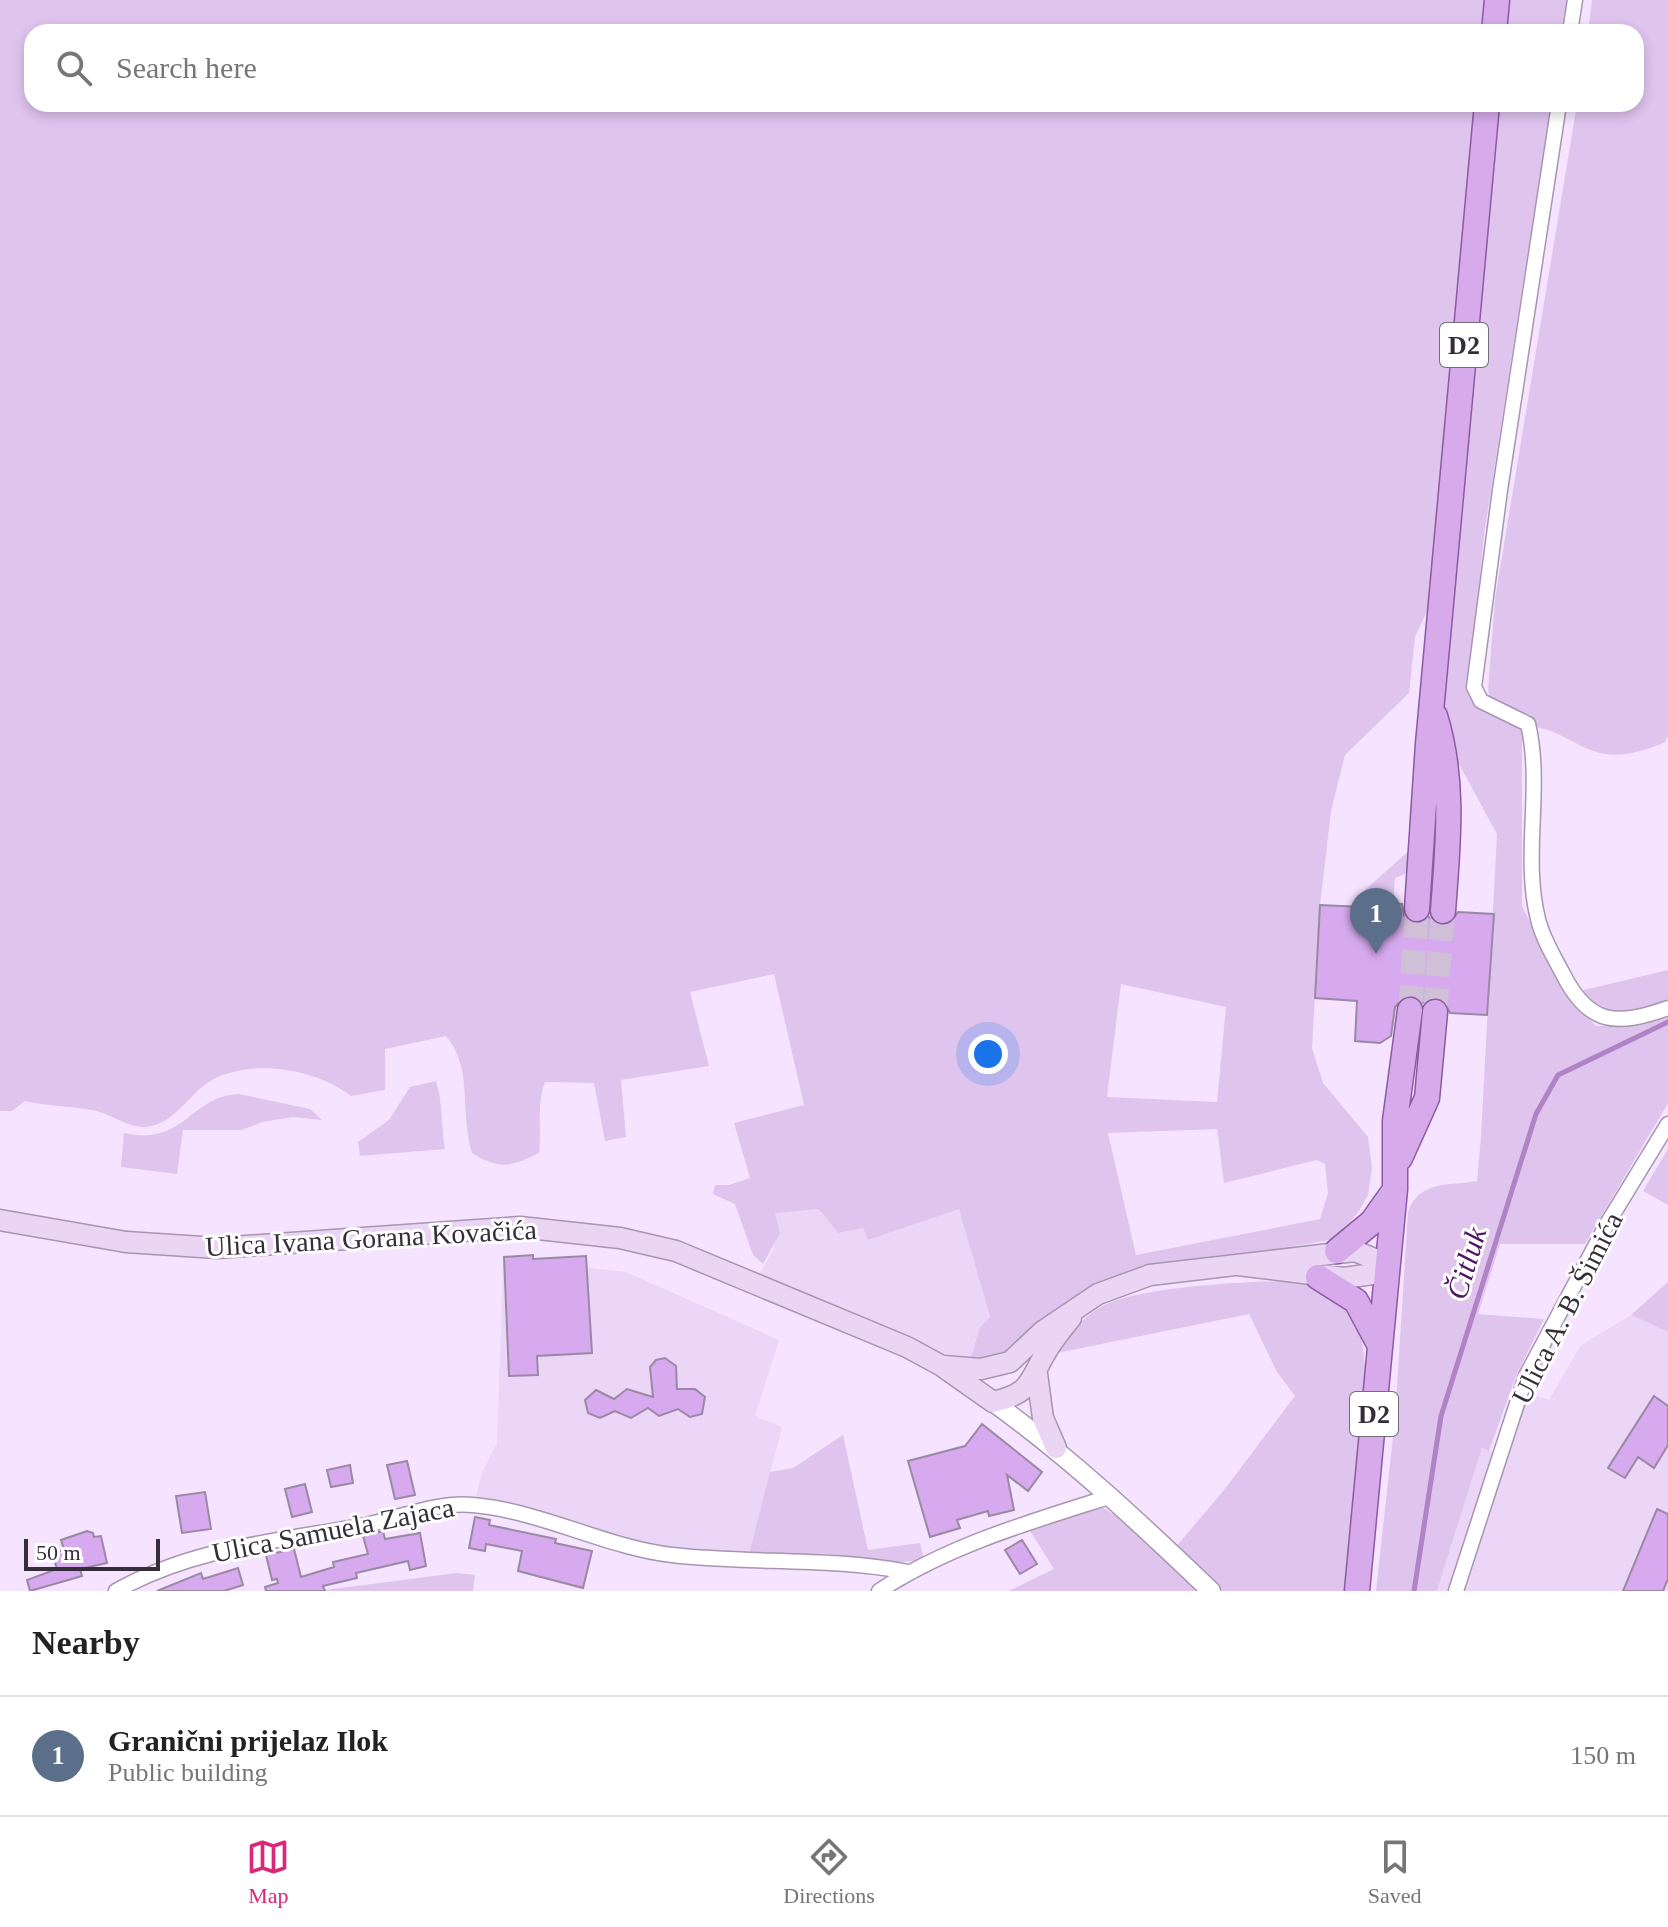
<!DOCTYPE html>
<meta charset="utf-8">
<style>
:root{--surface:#fff;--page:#f6f6f6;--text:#222;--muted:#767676;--line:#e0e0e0;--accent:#db2777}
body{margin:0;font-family:Georgia,serif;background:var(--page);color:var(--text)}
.scale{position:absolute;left:24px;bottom:20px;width:136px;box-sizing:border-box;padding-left:8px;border:4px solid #352e38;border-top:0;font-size:22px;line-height:28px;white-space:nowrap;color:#352e38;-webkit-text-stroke:6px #fff;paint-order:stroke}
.you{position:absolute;left:988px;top:1054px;width:28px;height:28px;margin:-20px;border:6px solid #fff;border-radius:50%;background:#1a73e8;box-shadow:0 0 0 12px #1a73e833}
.badge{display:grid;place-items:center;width:52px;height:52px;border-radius:50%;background:var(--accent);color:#fff;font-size:26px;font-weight:700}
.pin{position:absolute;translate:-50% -66px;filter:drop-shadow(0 2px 4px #0008)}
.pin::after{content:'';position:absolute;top:42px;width:28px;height:24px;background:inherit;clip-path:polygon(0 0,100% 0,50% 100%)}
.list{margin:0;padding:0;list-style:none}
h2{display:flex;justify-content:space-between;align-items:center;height:104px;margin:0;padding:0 32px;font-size:34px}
h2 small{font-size:26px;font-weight:400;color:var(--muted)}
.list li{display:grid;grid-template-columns:52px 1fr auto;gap:24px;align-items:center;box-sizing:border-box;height:120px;padding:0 32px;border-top:2px solid var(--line)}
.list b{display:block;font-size:30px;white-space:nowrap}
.list p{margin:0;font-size:26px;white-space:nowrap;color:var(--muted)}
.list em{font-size:26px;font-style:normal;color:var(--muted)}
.icon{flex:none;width:44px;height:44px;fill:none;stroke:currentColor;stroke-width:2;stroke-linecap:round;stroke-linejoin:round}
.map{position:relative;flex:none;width:1668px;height:1591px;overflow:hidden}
.search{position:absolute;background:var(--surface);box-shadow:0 4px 12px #0003;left:24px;right:24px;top:24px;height:88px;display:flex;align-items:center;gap:20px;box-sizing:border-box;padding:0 28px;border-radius:24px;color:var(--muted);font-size:30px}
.sheet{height:224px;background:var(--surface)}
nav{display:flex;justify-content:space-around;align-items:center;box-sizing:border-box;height:112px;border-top:2px solid var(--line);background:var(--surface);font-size:22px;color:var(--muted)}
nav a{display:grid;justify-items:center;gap:4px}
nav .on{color:var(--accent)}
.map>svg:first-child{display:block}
.built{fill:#ebd6f7}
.green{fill:#dfc4ee;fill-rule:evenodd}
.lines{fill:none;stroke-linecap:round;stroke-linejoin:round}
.stream{stroke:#af83c5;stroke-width:5}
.building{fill:#d7aaef;stroke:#9a89a3;stroke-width:2}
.primary-tunnel{stroke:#cfbfd7;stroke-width:24;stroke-dasharray:24 12;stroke-linecap:butt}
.minor-casing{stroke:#a696b0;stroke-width:17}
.tertiary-casing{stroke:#a696b0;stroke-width:21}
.secondary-casing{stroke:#a696b0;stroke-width:23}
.primary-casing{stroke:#8b5aa3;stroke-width:27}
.minor{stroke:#fff;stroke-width:14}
.tertiary{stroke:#fff;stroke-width:18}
.secondary{stroke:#ead5f5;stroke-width:20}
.primary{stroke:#d6aaeb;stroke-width:24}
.labels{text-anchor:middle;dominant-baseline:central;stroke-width:6;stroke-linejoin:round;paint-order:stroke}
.shield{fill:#fff;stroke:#726d74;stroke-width:2}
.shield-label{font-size:26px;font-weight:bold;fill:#352e38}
.street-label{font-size:28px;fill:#352e38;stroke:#fff}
.water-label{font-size:30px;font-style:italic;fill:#4e1565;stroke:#fff}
</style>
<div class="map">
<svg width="1668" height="1591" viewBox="0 0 1668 1591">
<rect width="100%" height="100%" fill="#f5e3ff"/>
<path class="built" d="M819 1208 838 1233 863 1228 868 1240 959 1208 990 1317 980 1327 970 1360 927 1349 759 1275 774 1249V1213Z
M503 1263H547L626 1272 779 1340 755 1416 782 1427 749 1554H714L646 1545 476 1498 481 1475 497 1443Z
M1631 1315 1668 1332V1591H1437L1482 1448 1506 1457 1529 1393 1549 1400 1581 1345Z"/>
<path class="green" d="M0 0H1487L1484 32H32V104H1477L1429 607 1415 637 1409 693 1345 755 1331 811 1320 905 1312 1048 1323 1083 1368 1137 1372 1169 1368 1195 1359 1211 1336 1239 1166 1267 1006 1353 970 1360 980 1327 990 1317 959 1209 868 1240 863 1228 838 1233 819 1209 775 1213 780 1233 763 1264 753 1255 735 1204 713 1194 715 1185H729L750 1178 734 1123 804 1105 774 974 690 992 709 1066 621 1080 626 1137 605 1141 594 1083 545 1082C536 1106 542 1127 539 1153 511 1167 499 1170 472 1153 459 1112 474 1069 446 1036L385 1049V1090L351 1096C317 1069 251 1058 212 1080 191 1092 178 1118 155 1125 131 1133 114 1113 91 1110 69 1106 48 1106 25 1101L12 1111H0ZM1121 984 1226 1007 1217 1102 1107 1097ZM1217 1129 1224 1183 1317 1160 1325 1164 1328 1193 1320 1219 1136 1255 1108 1133Z
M1509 0H1567L1562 32H1506Z
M1592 0H1668V735L1665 742C1645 751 1619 759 1596 752 1575 745 1559 731 1536 727L1531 715 1491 702 1488 690 1495 599 1577 104H1636V32H1588Z
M1499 104H1551L1484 535 1469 687 1519 724 1522 732V906L1568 998 1596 1026H1630L1668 1015V1103L1585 1244H1500L1478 1314 1544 1319 1516 1376 1489 1451 1482 1448 1437 1591H1376L1395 1419 1408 1212C1419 1180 1449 1186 1477 1181L1481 1137 1497 834 1447 742 1443 708Z
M1411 849 1410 872 1395 878 1393 903 1364 901 1365 890Z
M1668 970V1002C1629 1014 1612 1021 1580 991Z
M436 1081C443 1103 441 1126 445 1149L360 1156 358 1142 389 1120 410 1087Z
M239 1094 310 1109 322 1120 293 1117 262 1122 242 1130H183L177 1174 121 1167 124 1133C185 1147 189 1096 239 1094Z
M1668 1149V1205L1643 1191Z
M1283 1281C1343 1287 1361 1306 1365 1366L1348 1591H1223L1176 1547 1224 1490 1295 1396 1277 1372 1249 1314 1057 1353C1068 1334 1080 1320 1099 1308 1133 1287 1242 1282 1283 1281Z
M1668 1282V1332L1631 1315Z
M843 1435 868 1550 920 1543 924 1560C867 1568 806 1553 749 1554L770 1472 793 1468Z
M1100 1506 1123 1520 1200 1591H1009L1054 1569 1030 1531Z
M457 1573 475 1575 473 1591H318Z"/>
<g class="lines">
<path class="stream" d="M1414 1591 1441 1416 1536 1114 1558 1075 1668 1022"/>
</g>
<path class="building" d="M1364 901 1402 904 1404 916 1415 924 1429 917 1435 924 1449 925 1458 912 1494 914 1487 1015 1450 1013 1443 999 1429 998 1423 1003 1413 995 1405 996 1395 1007 1391 1036 1380 1043 1355 1041 1357 1001 1315 998 1320 905 1364 907Z
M533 1255V1259L586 1256 592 1353 537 1356 538 1375 509 1376 504 1257Z
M665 1358 676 1366 677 1389H695L705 1397 702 1414 690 1417 678 1409 659 1416 648 1408 631 1418 615 1411 600 1418 588 1413 585 1400 596 1390 614 1399 627 1389 653 1397 650 1367 656 1360Z
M1654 1396 1668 1406V1445L1654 1468 1638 1457 1625 1478 1608 1468Z
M982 1424 1042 1472 1028 1491 1007 1475 1014 1510 989 1516 988 1511 957 1520 960 1528 930 1537 908 1461 965 1446Z
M407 1461 415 1495 395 1499 387 1465Z
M350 1465 353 1483 331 1487 327 1470Z
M305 1484 312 1512 292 1517 285 1489Z
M205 1492 211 1529 182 1533 176 1496Z
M1657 1509 1668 1514V1579L1663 1591H1623Z
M475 1517 490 1520 489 1525 556 1539 555 1543 592 1551 583 1588 518 1571 522 1551 486 1544 485 1551 469 1548Z
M87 1531 93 1533 94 1537 101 1536 107 1563 80 1569 82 1576 30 1591 27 1580 57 1569 52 1553 64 1550 61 1540Z
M383 1531 385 1539 420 1533 426 1566 410 1570 408 1561 356 1573 357 1578 323 1586 325 1591H266L265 1587 278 1583 277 1579 272 1580 266 1555 294 1549 301 1577 334 1567 333 1562 368 1554 363 1536Z
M1022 1540 1037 1564 1020 1574 1005 1550Z
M238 1568 243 1585 224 1591H157L201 1573 203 1579Z"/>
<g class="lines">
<path class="primary-tunnel" d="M1410 1010 1417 909
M1435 1012 1443 911"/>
<g class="minor-casing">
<path id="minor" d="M1570 32 1575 0
M1559 104 1500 490 1474 687 1481 701 1528 724C1543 787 1522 856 1538 919 1542 937 1554 957 1563 974 1589 1026 1617 1026 1668 1008
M116 1591C194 1547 280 1541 366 1525 399 1518 439 1501 473 1505 541 1511 605 1547 672 1555 751 1564 829 1557 908 1572
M879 1591C949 1545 1033 1521 1112 1496
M1456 1591 1526 1376 1607 1224 1668 1124"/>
</g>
<g class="tertiary-casing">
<path id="tertiary" d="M993 1402C1072 1459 1141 1524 1211 1591"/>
</g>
<g class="secondary-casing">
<path id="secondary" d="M0 1220 126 1242 217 1248 520 1227 620 1238 676 1251 907 1347 942 1366 993 1402
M944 1366 981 1369 1010 1362 1043 1331 1098 1294 1150 1275 1355 1251 1377 1260 1387 1272 1344 1278 1238 1265
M1037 1374 1043 1418 1056 1448
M993 1402C1031 1393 1028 1383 1045 1354 1052 1341 1062 1329 1071 1318"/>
</g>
<g class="primary-casing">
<path id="primary" d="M1494 32 1497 0
M1435 716C1455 781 1448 844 1443 911
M1417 909 1428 744 1487 104
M1400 1158 1427 1098 1435 1012
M1337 1251 1372 1222 1394 1191
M1318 1277 1356 1301 1379 1344
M1357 1591 1395 1189V1121L1410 1010"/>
</g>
<use href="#minor" class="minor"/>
<use href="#tertiary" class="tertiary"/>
<use href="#secondary" class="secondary"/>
<use href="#primary" class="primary"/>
</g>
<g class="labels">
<g class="shield">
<rect x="1440" y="323" width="48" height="44" rx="6"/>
<rect x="1350" y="1392" width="48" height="44" rx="6"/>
</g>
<g class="shield-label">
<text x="1464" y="345">D2</text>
<text x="1374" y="1414">D2</text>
</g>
<g class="street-label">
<text transform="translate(371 1238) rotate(-3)">Ulica Ivana Gorana Kovačića</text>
<text transform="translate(1567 1308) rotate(-63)">Ulica A. B. Šimića</text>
<text transform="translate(333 1530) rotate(-11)">Ulica Samuela Zajaca</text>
</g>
<g class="water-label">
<text transform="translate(1466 1263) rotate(-73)">Čitluk</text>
</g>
</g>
</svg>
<div class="scale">50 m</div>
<div class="you"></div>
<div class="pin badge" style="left:1376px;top:954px;background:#5c6f8a">1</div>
<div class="search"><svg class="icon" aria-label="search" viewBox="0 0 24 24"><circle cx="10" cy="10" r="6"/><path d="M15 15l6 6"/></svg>Search here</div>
</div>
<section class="sheet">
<h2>Nearby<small></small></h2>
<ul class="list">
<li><span class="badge" style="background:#5c6f8a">1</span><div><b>Granični prijelaz Ilok</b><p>Public building</p></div><em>150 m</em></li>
</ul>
</section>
<nav>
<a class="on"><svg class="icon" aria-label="map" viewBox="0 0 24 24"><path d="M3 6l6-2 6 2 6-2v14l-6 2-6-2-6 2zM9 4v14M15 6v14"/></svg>Map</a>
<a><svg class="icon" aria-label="directions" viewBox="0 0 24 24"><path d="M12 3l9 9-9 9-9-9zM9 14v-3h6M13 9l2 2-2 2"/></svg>Directions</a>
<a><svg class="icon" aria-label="saved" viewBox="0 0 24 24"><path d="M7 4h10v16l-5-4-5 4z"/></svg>Saved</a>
</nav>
